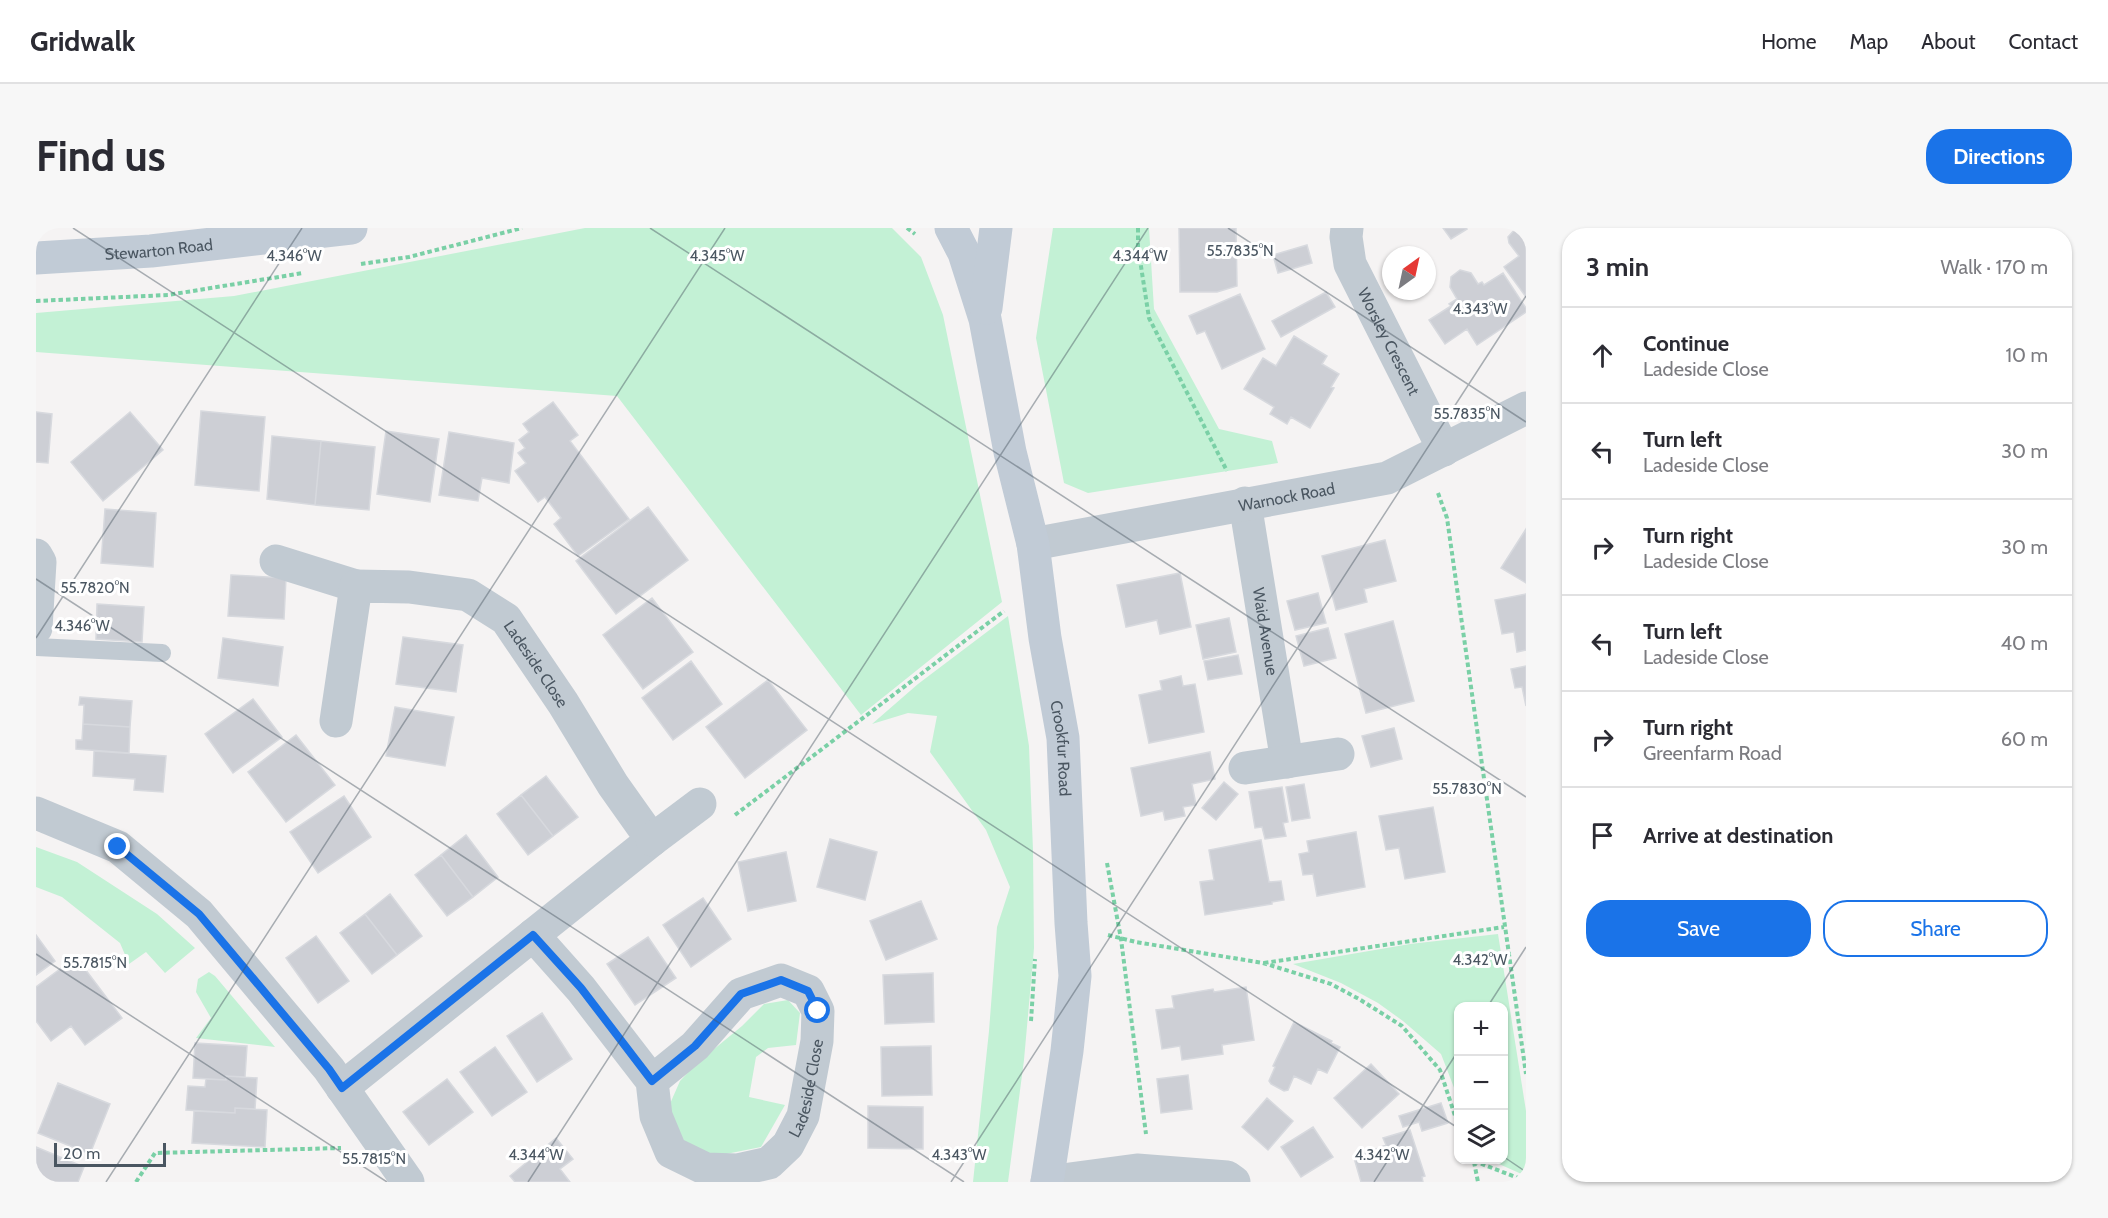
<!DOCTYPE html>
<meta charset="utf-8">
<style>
:root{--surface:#fff;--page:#f7f7f7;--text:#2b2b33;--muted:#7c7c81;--line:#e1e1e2;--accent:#1a73e8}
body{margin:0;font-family:Cabin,sans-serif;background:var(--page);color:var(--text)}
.controls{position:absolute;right:18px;bottom:18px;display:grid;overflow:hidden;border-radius:12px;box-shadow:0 2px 4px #0004}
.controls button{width:54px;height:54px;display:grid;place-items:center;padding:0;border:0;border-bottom:2px solid var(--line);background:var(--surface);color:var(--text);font:30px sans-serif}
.compass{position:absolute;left:1346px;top:18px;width:54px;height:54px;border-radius:50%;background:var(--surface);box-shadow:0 2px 4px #0004;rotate:33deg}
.scale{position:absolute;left:18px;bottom:15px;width:112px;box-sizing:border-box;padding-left:6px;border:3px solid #4a5661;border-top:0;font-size:16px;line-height:21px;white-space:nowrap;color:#4a5661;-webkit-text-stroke:4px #fff;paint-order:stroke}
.stop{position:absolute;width:18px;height:18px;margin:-14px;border:4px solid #1a73e8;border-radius:50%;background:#fff}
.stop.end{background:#1a73e8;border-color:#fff;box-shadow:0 2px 6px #0008}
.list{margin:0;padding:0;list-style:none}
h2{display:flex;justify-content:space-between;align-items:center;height:78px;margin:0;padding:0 24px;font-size:26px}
h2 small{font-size:20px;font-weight:400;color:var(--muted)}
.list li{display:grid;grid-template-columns:39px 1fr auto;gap:18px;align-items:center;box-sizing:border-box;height:96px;padding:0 24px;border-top:2px solid var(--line)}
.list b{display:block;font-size:22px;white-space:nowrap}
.list p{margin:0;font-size:20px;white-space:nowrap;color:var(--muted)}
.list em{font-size:20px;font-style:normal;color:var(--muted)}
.actions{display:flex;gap:12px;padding:18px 24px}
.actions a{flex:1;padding:14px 0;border:2px solid var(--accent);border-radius:24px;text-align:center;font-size:21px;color:var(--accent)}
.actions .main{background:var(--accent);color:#fff}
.icon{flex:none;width:33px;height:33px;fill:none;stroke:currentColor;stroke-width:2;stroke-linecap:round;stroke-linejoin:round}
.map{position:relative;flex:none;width:1490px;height:954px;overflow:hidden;border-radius:24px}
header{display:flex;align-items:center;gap:36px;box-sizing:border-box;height:84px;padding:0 30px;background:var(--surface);border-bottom:2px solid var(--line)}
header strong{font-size:28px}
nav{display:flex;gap:33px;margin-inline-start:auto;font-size:21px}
.intro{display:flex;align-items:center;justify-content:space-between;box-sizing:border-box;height:144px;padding:0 36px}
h1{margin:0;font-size:42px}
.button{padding:15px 27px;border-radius:24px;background:var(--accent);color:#fff;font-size:21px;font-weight:700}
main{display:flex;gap:36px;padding:0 36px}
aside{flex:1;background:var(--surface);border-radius:24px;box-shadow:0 2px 4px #0004}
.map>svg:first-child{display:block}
.green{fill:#c3f1d5}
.building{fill:#cdcfd5;stroke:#d7d9de;stroke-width:1.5}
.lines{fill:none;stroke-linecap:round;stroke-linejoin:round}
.path{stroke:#7ad0a6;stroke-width:4;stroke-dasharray:4.5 3;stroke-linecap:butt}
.lane{stroke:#c1cad2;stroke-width:18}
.street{stroke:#c1cad2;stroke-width:33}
.secondary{stroke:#c1cbd6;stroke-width:33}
.route{stroke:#1a73e8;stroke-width:8}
.ticks{fill:none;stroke:#4a5661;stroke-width:1.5;stroke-opacity:0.45}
.labels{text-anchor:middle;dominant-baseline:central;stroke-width:6;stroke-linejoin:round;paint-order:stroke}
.street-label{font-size:16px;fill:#4a5661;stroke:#fff}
.ticks-label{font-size:15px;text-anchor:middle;fill:#4a5661;stroke:#fff;stroke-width:6;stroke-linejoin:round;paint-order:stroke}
</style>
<header>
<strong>Gridwalk</strong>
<nav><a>Home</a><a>Map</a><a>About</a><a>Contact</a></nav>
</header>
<div class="intro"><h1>Find us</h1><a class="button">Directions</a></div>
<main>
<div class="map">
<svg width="1490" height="954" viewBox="0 0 1490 954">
<rect width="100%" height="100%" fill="#f5f3f3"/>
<path class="green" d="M549 0H856L885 29 907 87 966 374 825 487 581 168 0 124V85L198 68Z
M1017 0H1113L1118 81 1183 201 1236 213 1242 235 1052 265 1028 255 1000 110Z
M972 388 993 518 997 622 998 720 988 832 972 954H937L953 803 961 699 974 659 950 602 894 524 901 488 872 485 836 496 882 456Z
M0 619 41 634 121 686 159 720 129 745 110 724 93 736 84 715 26 669 0 659Z
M1462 706 1490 883V948L1454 932H1468V778H1422V870L1405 826 1367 793 1342 775 1305 755 1257 736 1374 716Z
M173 744 179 748 239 819 160 810 175 790 160 764 162 751Z
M752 772 764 785 760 817 732 820 720 829 713 869 749 877 725 919 680 928 645 918 633 878 644 853 660 836 706 798 728 776Z"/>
<path class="building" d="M1143 0H1200L1201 58 1181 64H1144Z
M1407 0H1430L1431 1 1415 11Z
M1480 0 1490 2V69L1468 39 1483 28 1473 15 1472 9Z
M1271 17 1276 35 1242 45 1237 27Z
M1424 42 1435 45 1442 56 1446 54 1448 57 1467 45 1490 80V84L1441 117 1431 101 1409 116 1393 92 1415 78 1413 76 1421 71 1414 59 1415 49Z
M1290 64 1299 79 1245 109 1236 93Z
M1204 66 1229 121 1186 141 1169 103 1161 106 1153 88Z
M1258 108 1291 128 1286 136 1303 146 1295 159 1298 160 1274 200 1255 189 1251 196 1234 186 1238 179 1208 161 1227 130 1240 138Z
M517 174 542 207 534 213 593 291 542 328 518 296 525 290 509 269 502 274 479 243 490 235 482 225 489 220 483 212 493 204 487 196Z
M165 183 229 189 223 263 159 257Z
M0 184 16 186 12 235 0 234Z
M94 184 127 222 67 273 35 234Z
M350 203 403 211 394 274 341 266Z
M413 204 478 215 473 255 446 250 442 273 403 267Z
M236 208 285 213 279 277 231 271Z
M285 213 339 219 333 282 279 277Z
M612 279 652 332 580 386 540 333Z
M69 281 120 285 117 339 65 335Z
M1490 301V355L1465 340Z
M1349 312 1360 353 1328 361 1331 374 1300 382 1286 328Z
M1144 345 1155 399 1124 406 1121 392 1090 399 1081 357Z
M195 347 250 350 248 391 192 388Z
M1282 365 1290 395 1259 402 1251 373Z
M1490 366V422L1481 424 1478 404 1466 406 1459 372Z
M616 370 657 424 607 461 567 407Z
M61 376 108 379 106 414 60 411Z
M1193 390 1200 424 1167 431 1160 397Z
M1357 393 1378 473 1330 485 1309 406Z
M1292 400 1300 430 1268 438 1260 408Z
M367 409 427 417 420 464 360 456Z
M187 410 247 419 242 458 182 450Z
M1202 427 1206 446 1172 452 1168 433Z
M655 433 686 476 637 512 606 470Z
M1490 438V478L1486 459 1479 460 1475 441Z
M1145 448 1147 458 1159 456 1168 504 1113 515 1103 467 1126 462 1124 453Z
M732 452 771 502 709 550 670 499Z
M44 469 96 473 94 499 47 496 48 477H43Z
M217 471 246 509 197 545 169 506Z
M359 479 418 489 409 538 350 528Z
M47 496 94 499 93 525 40 521V512H46Z
M1358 500 1366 531 1335 539 1326 508Z
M260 507 299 557 250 594 212 544Z
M58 523 130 528 127 564 98 562 99 551 57 548Z
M1174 524 1179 551 1156 556 1160 577 1147 579 1149 588 1129 592 1127 583 1105 588 1095 540Z
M510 548 542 589 517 608 485 567Z
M1188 554 1202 566 1180 592 1166 580Z
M1268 556 1274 590 1256 593 1250 559Z
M1246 559 1252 594 1247 595 1250 608 1229 611 1226 599 1219 600 1213 564Z
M485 567 517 608 492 627 461 586Z
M308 568 335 609 282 645 254 604Z
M1397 579 1409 644 1369 651 1363 620 1350 622 1343 588Z
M1320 604 1329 659 1281 668 1277 646 1267 647 1263 626 1273 624 1271 613Z
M430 607 462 649 437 669 405 627Z
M794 611 841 624 829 672 781 659Z
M1225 612 1233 654 1245 653 1248 672 1236 674V676L1169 687 1164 654 1178 652 1173 622Z
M750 624 760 673 712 683 702 634Z
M405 627 437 669 411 688 379 647Z
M354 666 386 708 361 727 329 686Z
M667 670 695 711 655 739 627 697Z
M885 673 901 711 850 732 834 693Z
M329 686 361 727 336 746 304 705Z
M0 707 19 733 0 747Z
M280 708 313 753 282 775 250 730Z
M612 709 640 750 599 777 571 736Z
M40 729 86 790 49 817 35 798 15 813 0 793V759Z
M897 745 898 794 849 796 847 747Z
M1210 759 1218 812 1186 817 1187 826 1146 832 1144 818 1126 821 1120 782 1138 780 1136 768 1177 761 1178 764Z
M506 785 536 831 501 854 471 808Z
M1258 794 1296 813 1295 815 1304 819 1291 845 1282 841 1275 856 1258 848 1252 862 1248 863 1235 856 1233 853 1239 839 1237 838Z
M159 815 211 818 209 849 190 848V852L157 850Z
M895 818 896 867 846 868 845 819Z
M459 819 491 864 456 888 424 844Z
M1335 836 1363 866 1326 900 1298 870Z
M1152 847 1156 881 1125 885 1121 851Z
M190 848 221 850 219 881 199 880V885L150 882 152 858 169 859 170 851 190 852Z
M411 851 437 884 393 917 367 884Z
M22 855 74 876 54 926 2 905Z
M1231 870 1257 893 1232 922 1206 899Z
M1405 875 1412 895 1386 903 1383 894 1367 899 1363 888Z
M832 878 887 879V921L832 920Z
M199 880 231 882 229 919 156 915 158 883 199 885Z
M1277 899 1297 929 1265 949 1245 919Z
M1374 902 1389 948 1386 949 1387 954H1325L1318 930 1350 917 1347 910Z
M520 910 537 931 524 941 534 954H479L474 948Z
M0 919 48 939 42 954H0Z"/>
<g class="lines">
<path class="path" d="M871 0 879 6
M1102 0V19L1113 90 1191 243
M325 36 373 29 486 0
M0 73 132 67 267 45
M1402 265 1411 290 1490 846
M699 587 968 383
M1071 635 1085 711 1110 906
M1072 707 1100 714 1227 735 1295 756 1323 771 1366 798 1404 842 1422 897
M1228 735 1468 699
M995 793 999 731
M1438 933 1490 953
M1438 934 1442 954
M100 954 119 925 305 920"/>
<path class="lane" d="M0 419 126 425"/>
<g class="street">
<path id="s1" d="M1311 0 1310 9 1314 36 1408 222"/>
<path id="s2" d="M1209 275 1251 534"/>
<path id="s3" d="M997 316 1351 250 1490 180"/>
<path d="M0 327 4 334 0 400"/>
<path d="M240 333 320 358"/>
<path id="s4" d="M300 493 320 358 373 359 432 367 470 391 527 475 577 557 616 612 306 860"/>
<path d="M1209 540 1302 526"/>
<path d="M0 585 82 619 163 686 293 841 372 954"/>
<path d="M616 612 664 576"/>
<path id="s5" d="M497 707 545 761 616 853 620 888 635 924 670 941 701 942 733 935 752 917 767 888 781 813 782 783 772 763 745 752 705 766 659 818 616 853"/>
<path d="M1011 954 1101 942 1191 949 1198 954"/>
</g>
<g class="secondary">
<path id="s6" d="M915 0 928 25 949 91 974 224 997 316 1009 410 1027 510 1035 695 1039 748 1031 823 1011 954"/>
<path id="s7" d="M0 30 115 23 315 0"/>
<path d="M950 80 960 0"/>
</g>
</g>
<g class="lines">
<path class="route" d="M82 619 163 686 293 841 306 860 497 707 545 760 616 853 659 818 705 766 745 752 772 763 782 783"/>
</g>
<path class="ticks" d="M37 0 1422 900M614 0 1490 569M1192 0 1490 194M0 351 928 954M0 410 266 0M0 726 351 954M1452 778 1490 719M1468 929 1490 944M70 954 689 0M492 954 1112 0M915 954 1490 68M1338 954 1422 823"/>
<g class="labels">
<g class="street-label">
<text stroke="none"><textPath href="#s7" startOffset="123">Stewarton Road</textPath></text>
<text stroke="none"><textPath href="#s1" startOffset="123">Worsley Crescent</textPath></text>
<text stroke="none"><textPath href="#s3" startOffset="258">Warnock Road</textPath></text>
<text stroke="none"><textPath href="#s2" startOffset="130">Waid Avenue</textPath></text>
<text stroke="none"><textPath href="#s4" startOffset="348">Ladeside Close</textPath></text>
<text stroke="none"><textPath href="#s6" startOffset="534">Crookfur Road</textPath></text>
<text stroke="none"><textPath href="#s5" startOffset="452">Ladeside Close</textPath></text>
</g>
</g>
<g class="ticks-label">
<text x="1204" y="28">55.7835°N</text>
<text x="258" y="33">4.346°W</text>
<text x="681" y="33">4.345°W</text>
<text x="1104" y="33">4.344°W</text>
<text x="1444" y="86">4.343°W</text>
<text x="1431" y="191">55.7835°N</text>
<text x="59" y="365">55.7820°N</text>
<text x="46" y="403">4.346°W</text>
<text x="1431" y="566">55.7830°N</text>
<text x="1444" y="737">4.342°W</text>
<text x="59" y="740">55.7815°N</text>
<text x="500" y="932">4.344°W</text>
<text x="923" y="932">4.343°W</text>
<text x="1346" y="932">4.342°W</text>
<text x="338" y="936">55.7815°N</text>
</g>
</svg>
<div class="controls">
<button>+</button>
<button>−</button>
<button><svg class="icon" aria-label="layers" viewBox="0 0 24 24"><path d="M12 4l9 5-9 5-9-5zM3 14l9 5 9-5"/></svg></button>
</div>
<svg class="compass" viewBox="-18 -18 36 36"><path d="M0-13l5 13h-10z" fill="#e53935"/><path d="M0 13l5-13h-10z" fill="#7c7c81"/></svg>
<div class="scale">20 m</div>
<div class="stop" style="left:782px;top:783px"></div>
<div class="stop end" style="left:82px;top:619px"></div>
</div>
<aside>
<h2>3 min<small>Walk · 170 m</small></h2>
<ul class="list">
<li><svg class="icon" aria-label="ahead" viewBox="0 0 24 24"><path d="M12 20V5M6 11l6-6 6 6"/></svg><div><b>Continue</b><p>Ladeside Close</p></div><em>10 m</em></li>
<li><svg class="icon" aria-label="left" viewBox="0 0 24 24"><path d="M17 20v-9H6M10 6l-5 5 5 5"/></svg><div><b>Turn left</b><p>Ladeside Close</p></div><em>30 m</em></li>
<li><svg class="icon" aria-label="right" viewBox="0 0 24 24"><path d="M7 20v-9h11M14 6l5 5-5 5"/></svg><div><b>Turn right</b><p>Ladeside Close</p></div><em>30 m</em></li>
<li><svg class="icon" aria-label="left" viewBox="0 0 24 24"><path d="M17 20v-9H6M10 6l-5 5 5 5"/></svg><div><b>Turn left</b><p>Ladeside Close</p></div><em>40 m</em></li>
<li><svg class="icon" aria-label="right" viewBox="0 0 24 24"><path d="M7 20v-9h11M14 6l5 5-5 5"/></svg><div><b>Turn right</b><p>Greenfarm Road</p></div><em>60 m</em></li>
<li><svg class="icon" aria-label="arrive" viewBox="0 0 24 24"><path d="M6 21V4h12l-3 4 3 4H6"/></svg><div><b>Arrive at destination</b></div></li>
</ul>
<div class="actions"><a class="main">Save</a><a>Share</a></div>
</aside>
</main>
